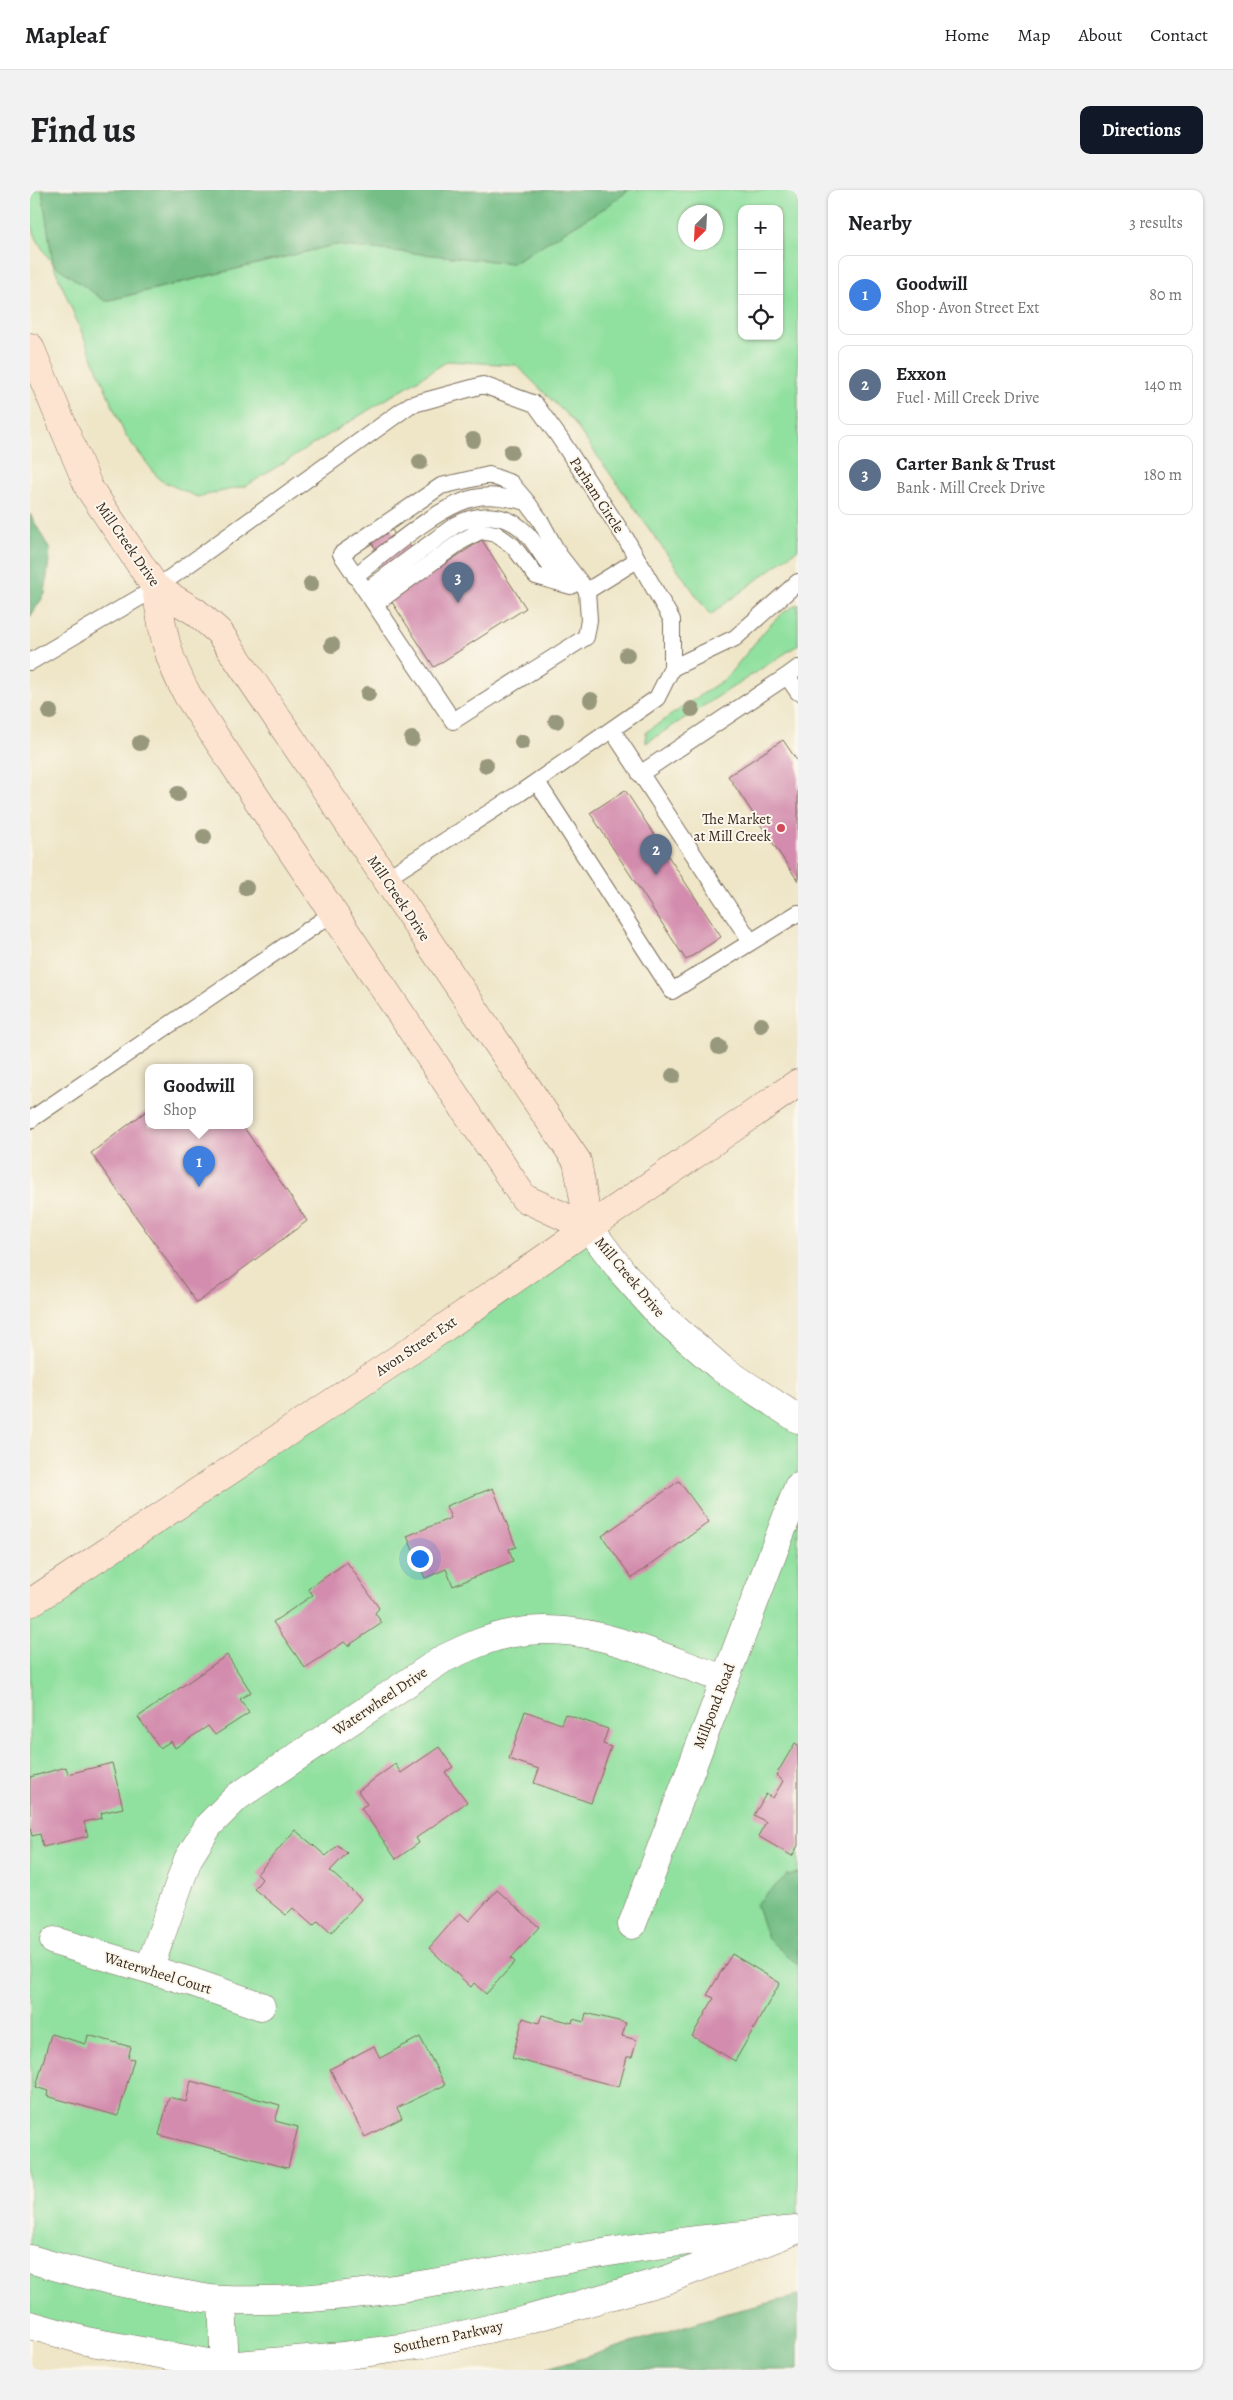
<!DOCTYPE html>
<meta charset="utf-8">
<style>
:root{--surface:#fff;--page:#f2f2f2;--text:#202124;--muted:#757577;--line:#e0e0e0;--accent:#111827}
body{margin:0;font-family:Alegreya,serif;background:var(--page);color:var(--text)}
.controls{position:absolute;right:15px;top:15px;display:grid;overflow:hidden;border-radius:10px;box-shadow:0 1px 4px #0004}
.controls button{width:45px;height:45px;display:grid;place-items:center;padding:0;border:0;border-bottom:1px solid var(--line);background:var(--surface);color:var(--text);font:25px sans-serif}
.compass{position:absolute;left:648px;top:15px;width:45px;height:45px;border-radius:50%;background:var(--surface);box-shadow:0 1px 4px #0004;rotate:204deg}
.you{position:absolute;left:389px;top:1368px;width:18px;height:18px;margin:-12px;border:4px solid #fff;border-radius:50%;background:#1a73e8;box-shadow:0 0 0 8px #1a73e833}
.badge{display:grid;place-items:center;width:32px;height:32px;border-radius:50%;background:var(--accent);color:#fff;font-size:16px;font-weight:700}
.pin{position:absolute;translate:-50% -41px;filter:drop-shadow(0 1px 2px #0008)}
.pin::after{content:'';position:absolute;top:26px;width:18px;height:15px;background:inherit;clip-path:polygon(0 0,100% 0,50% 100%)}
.popup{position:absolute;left:115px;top:874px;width:108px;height:65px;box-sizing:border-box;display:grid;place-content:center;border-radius:10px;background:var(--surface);filter:drop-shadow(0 1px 4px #0005);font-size:16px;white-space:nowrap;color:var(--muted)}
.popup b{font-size:19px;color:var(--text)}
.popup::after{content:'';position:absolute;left:50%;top:100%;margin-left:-10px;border:10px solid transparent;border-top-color:var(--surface)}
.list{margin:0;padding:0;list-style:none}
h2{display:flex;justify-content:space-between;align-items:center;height:65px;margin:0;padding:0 20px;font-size:21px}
h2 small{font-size:16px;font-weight:400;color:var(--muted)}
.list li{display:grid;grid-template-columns:32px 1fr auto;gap:15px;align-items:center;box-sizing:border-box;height:80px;margin:0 10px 10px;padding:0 10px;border:1px solid var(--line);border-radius:10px}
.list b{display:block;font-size:19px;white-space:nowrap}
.list p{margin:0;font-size:16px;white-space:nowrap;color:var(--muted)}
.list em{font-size:16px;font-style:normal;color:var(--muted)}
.icon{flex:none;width:28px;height:28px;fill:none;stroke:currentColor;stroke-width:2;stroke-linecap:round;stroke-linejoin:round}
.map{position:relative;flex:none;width:768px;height:2180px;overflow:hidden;border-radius:10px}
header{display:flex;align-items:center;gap:30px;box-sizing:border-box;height:70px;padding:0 25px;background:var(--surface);border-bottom:1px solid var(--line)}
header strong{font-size:24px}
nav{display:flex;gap:28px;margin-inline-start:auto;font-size:18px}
.intro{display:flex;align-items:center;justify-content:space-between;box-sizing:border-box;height:120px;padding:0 30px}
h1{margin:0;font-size:35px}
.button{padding:12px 22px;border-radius:10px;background:var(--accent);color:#fff;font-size:18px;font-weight:700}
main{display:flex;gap:30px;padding:0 30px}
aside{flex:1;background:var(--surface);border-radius:10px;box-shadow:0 1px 4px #0004}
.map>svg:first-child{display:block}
.green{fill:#90e09f;stroke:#66855e;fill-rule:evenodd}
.forest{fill:#74be86;stroke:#587452}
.building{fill:#d38cad}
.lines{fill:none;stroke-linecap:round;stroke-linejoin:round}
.lane-casing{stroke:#7a6c5a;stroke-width:18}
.street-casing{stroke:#7a6c5a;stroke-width:29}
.secondary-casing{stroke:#7a6c5a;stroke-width:29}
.lane{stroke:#fff;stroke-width:16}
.street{stroke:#fff;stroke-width:28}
.secondary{stroke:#fde4d1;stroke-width:28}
.tree{fill:#98987c}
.poi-dot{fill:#d1495b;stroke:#fbf7ec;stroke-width:2}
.labels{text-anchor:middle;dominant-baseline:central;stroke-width:4;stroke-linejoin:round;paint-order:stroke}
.street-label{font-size:15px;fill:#3b2a1e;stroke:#fbf7ec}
.poi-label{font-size:15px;fill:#3b2a1e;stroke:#fbf7ec;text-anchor:end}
</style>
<header>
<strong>Mapleaf</strong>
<nav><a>Home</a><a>Map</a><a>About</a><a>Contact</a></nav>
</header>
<div class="intro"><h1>Find us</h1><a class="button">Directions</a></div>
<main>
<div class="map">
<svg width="768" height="2180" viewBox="0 0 768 2180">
<rect width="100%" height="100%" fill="#fbf7ec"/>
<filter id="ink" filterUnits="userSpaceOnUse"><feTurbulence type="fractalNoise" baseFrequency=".02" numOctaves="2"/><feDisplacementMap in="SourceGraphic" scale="10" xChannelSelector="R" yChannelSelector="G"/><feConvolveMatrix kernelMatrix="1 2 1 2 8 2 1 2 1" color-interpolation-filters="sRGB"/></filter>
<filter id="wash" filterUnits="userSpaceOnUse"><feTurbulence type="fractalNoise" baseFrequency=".0096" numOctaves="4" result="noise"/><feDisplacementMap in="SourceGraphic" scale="20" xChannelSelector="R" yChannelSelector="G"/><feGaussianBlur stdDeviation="1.12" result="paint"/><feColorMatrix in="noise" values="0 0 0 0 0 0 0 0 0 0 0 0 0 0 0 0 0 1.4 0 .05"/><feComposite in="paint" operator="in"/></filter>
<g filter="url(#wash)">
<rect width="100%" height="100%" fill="#efe6c8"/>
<path class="green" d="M0 0H12L23 74 76 111 304 55 482 73 576 17 599 0H768V359L680 425 542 230 486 175 418 171 216 296 167 307 130 290 95 245 23 74C1 44 0 37 0 0ZM712 19H749V146H712ZM656 22H686V52H656Z
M768 414V455L616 553V542L696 488 738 437 754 422Z
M559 1038 593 1083 768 1229V2040L496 2130 195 2176 0 2135V1413Z"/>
<path class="forest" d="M12 0H599L576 17 482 73 304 55 75 111 23 74Z
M0 324 20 360 15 404 0 427Z
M768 1683V1775L738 1749 726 1714 757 1685Z
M768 2106V2180H514L697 2123Z"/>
<g id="blocks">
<path class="building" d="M359 336 371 353 376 350 391 374 393 388 452 350 496 418 404 477 360 409 361 394 344 368 350 365 339 349Z
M753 550 768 572V691L698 586Z
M595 600 691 747 656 770 560 623Z
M119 919V936H213L277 1031 167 1113 61 963Z
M649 1291 679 1332 602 1388 572 1346Z
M463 1298 486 1357 479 1359 483 1371 423 1396 416 1379 395 1388 377 1346 421 1328 416 1316Z
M317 1372 349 1418 345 1423 352 1433 318 1456 314 1452 275 1478 243 1432 283 1405 278 1399Z
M197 1465 221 1502 210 1509 219 1523 185 1545 178 1536 145 1558 141 1551 130 1558 108 1527Z
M495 1521 531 1534 535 1524 578 1539 573 1554 581 1557 561 1613 504 1593 509 1579 479 1569Z
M765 1553 768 1555V1656L762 1666 728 1646 736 1632 724 1625 736 1604 743 1608 753 1591 746 1585Z
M409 1557 423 1577 415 1582 437 1612 386 1648 389 1653 366 1669 331 1618 337 1614 328 1601 365 1574 371 1583Z
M82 1573 93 1618 71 1623 72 1628 54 1632 58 1646 13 1657 10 1644 2 1646 0 1637V1587L36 1577 38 1584Z
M265 1640 296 1666 308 1655 317 1663 300 1681 331 1709 301 1743 288 1731 283 1736 263 1718 256 1725 224 1699 232 1689 227 1684Z
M467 1700 509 1737 481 1768 485 1772 456 1804 444 1793 441 1797 399 1758 430 1723 439 1731Z
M702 1764 750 1793 705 1871 662 1846 684 1808 677 1805Z
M556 1823 596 1833 592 1846 607 1850 602 1867H597L589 1897 482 1868 493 1828 509 1833 512 1825 542 1833 543 1829 554 1832Z
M21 1844 56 1854 58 1845 101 1857 98 1868 104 1869 88 1926 17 1906 18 1901 6 1897Z
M390 1847 415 1895 367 1918 372 1928 335 1947 300 1879 344 1856 350 1868Z
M161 1891 250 1915 245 1931 268 1937 258 1978 129 1945 139 1907 156 1912Z"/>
</g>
</g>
<g filter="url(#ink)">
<use href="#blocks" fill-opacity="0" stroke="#7a6c5a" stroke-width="1"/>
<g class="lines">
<g class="lane-casing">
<path id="lane" d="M497 312 481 293 459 285 411 296 311 364 423 531 556 447 559 430 557 401 607 370
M325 386C357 362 406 317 444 308 462 304 479 308 497 312L510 330 529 365 557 401
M336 401 424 336C448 322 477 322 497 344 506 353 511 366 520 375 526 382 537 387 545 393
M345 414 430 352 450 341 466 344 483 356 506 386 541 396
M0 472 126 398 380 215 453 195 505 214 529 247 596 349 642 430V478L627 508 490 603 355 689
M642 478 705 448 768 392
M768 478 757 486 768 502
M582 540 721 752 768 723
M610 584 757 486
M507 592 642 801 721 752
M0 930 303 723"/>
</g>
<g class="street-casing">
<path id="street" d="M559 1038 593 1083 633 1128 692 1179 768 1229
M602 1735 768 1297
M24 1751 162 1792 231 1816
M119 1779 158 1669 179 1635 207 1607 413 1469C436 1458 459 1447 484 1443 554 1429 629 1467 694 1489
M0 2069C50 2084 100 2096 152 2104 166 2106 180 2110 194 2110 318 2114 440 2086 561 2065 629 2053 697 2046 766 2040L636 2090 496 2130 389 2155 313 2166 195 2176 56 2151 0 2135
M192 2110 195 2180"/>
</g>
<g class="secondary-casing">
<path id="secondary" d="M0 157 59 298 126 398 166 422 189 442 547 971 559 1038
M126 398C133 443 136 466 158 506L494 1008 559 1038
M0 1413 392 1153 768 893"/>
</g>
<use href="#lane" class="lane"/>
<use href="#street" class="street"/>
<use href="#secondary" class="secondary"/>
</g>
<g class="tree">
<circle cx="443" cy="250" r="8"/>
<circle cx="481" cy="262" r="8"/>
<circle cx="390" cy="272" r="8"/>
<circle cx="281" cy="394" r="8"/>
<circle cx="302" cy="455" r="8"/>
<circle cx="597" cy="465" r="8"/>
<circle cx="338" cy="504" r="8"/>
<circle cx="561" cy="510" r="8"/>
<circle cx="662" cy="519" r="8"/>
<circle cx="20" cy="522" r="8"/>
<circle cx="526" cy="531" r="8"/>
<circle cx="382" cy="549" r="8"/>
<circle cx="492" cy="552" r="8"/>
<circle cx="110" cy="553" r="8"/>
<circle cx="456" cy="575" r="8"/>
<circle cx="148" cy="604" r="8"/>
<circle cx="174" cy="647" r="8"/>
<circle cx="216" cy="698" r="8"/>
<circle cx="731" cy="835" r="8"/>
<circle cx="689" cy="857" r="8"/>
<circle cx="643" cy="886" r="8"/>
</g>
</g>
<circle class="poi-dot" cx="751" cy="638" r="5"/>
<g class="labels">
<g class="street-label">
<text transform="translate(567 305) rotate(57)">Parham Circle</text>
<text transform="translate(98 354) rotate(55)">Mill Creek Drive</text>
<text transform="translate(369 708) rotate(56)">Mill Creek Drive</text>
<text transform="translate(600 1087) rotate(50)">Mill Creek Drive</text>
<text transform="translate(386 1156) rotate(-34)">Avon Street Ext</text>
<text transform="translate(350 1511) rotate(-34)">Waterwheel Drive</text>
<text transform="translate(684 1516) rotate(-69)">Millpond Road</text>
<text transform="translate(128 1783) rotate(17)">Waterwheel Court</text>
<text transform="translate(418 2147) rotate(-12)">Southern Parkway</text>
</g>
<g class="poi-label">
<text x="741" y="629">The Market<tspan x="741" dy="17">at Mill Creek</tspan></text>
</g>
</g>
</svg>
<div class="controls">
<button>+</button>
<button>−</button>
<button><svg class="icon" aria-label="locate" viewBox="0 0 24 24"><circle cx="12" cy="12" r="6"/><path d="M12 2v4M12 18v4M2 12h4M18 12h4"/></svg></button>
</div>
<svg class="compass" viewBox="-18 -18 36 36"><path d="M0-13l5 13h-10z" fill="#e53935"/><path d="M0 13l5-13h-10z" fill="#757577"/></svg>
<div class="you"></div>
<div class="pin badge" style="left:169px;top:997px;background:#3f7fe0">1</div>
<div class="popup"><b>Goodwill</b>Shop</div>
<div class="pin badge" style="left:626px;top:685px;background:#5c6f8a">2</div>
<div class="pin badge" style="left:428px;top:413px;background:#5c6f8a">3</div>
</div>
<aside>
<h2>Nearby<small>3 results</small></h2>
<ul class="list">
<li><span class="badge" style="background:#3f7fe0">1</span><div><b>Goodwill</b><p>Shop · Avon Street Ext</p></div><em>80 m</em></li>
<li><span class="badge" style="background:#5c6f8a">2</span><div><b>Exxon</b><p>Fuel · Mill Creek Drive</p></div><em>140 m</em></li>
<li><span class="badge" style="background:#5c6f8a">3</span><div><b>Carter Bank &amp; Trust</b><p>Bank · Mill Creek Drive</p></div><em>180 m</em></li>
</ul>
</aside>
</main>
